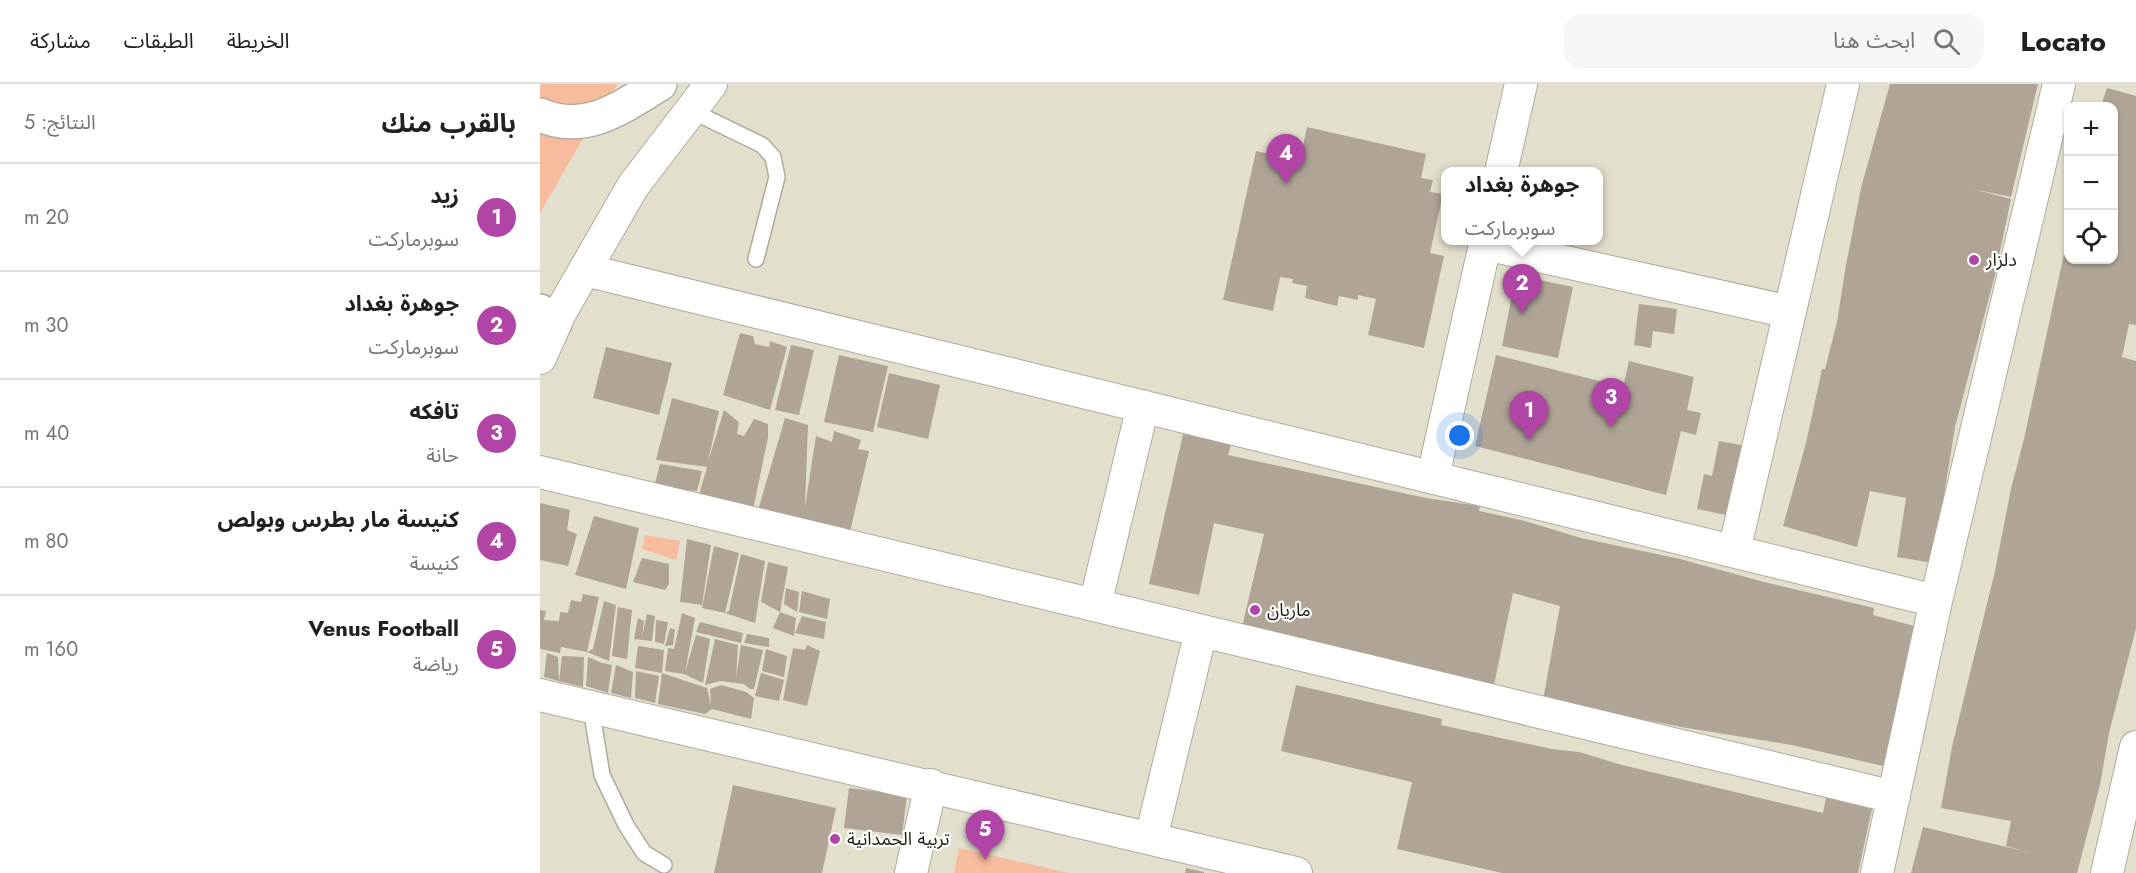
<!DOCTYPE html>
<html lang="ar">
<meta charset="utf-8">
<style>
:root{--surface:#fff;--page:#f6f6f6;--text:#202124;--muted:#757577;--line:#e0e0e0;--accent:#b045a6}
body{margin:0;font-family:Jost,"Noto Sans Arabic",sans-serif;background:var(--page);color:var(--text);direction:rtl}
.controls{position:absolute;right:18px;top:18px;display:grid;overflow:hidden;border-radius:12px;box-shadow:0 2px 4px #0004}
.controls button{width:54px;height:54px;display:grid;place-items:center;padding:0;border:0;border-bottom:2px solid var(--line);background:var(--surface);color:var(--text);font:30px sans-serif}
.you{position:absolute;left:920px;top:352px;width:21px;height:21px;margin:-15px;border:4px solid #fff;border-radius:50%;background:#1a73e8;box-shadow:0 0 0 9px #1a73e833}
.badge{display:grid;place-items:center;width:39px;height:39px;border-radius:50%;background:var(--accent);color:#fff;font-size:20px;font-weight:700}
.pin{position:absolute;translate:-50% -50px;filter:drop-shadow(0 2px 3px #0008)}
.pin::after{content:'';position:absolute;top:32px;width:21px;height:18px;background:inherit;clip-path:polygon(0 0,100% 0,50% 100%)}
.popup{position:absolute;left:901px;top:83px;width:162px;height:78px;box-sizing:border-box;display:grid;place-content:center;border-radius:12px;background:var(--surface);filter:drop-shadow(0 2px 4px #0005);font-size:20px;white-space:nowrap;color:var(--muted)}
.popup b{font-size:22px;color:var(--text)}
.popup::after{content:'';position:absolute;left:50%;top:100%;margin-left:-12px;border:12px solid transparent;border-top-color:var(--surface)}
.list{margin:0;padding:0;list-style:none}
h2{display:flex;justify-content:space-between;align-items:center;height:78px;margin:0;padding:0 24px;font-size:26px}
h2 small{font-size:20px;font-weight:400;color:var(--muted)}
.list li{display:grid;grid-template-columns:39px 1fr auto;gap:18px;align-items:center;box-sizing:border-box;height:108px;padding:0 24px;border-top:2px solid var(--line)}
.list b{display:block;font-size:22px;white-space:nowrap}
.list p{margin:0;font-size:20px;white-space:nowrap;color:var(--muted)}
.list em{font-size:20px;font-style:normal;color:var(--muted)}
.icon{flex:none;width:33px;height:33px;fill:none;stroke:currentColor;stroke-width:2;stroke-linecap:round;stroke-linejoin:round}
.map{position:relative;flex:none;width:1596px;height:789px;overflow:hidden;direction:ltr}
header{display:flex;align-items:center;gap:36px;box-sizing:border-box;height:84px;padding:0 30px;background:var(--surface);border-bottom:2px solid var(--line)}
header strong{font-size:28px}
nav{display:flex;gap:33px;margin-inline-start:auto;font-size:21px}
.search{width:420px;height:54px;background:var(--page);display:flex;align-items:center;gap:15px;box-sizing:border-box;padding:0 21px;border-radius:18px;color:var(--muted);font-size:22px}
main{display:flex}
aside{flex:1;background:var(--surface)}
.map>svg:first-child{display:block}
.green{fill:#f7bb9e}
.building{fill:#afa496}
.lines{fill:none;stroke-linecap:round;stroke-linejoin:round}
.service-casing{stroke:#afab9b;stroke-width:18}
.minor-casing{stroke:#afab9b;stroke-width:34}
.trunk-casing{stroke:#afab9b;stroke-width:36}
.service{stroke:#fff;stroke-width:15}
.minor{stroke:#fff;stroke-width:32}
.trunk{stroke:#fff;stroke-width:33}
.poi-dot{fill:#b045a6;stroke:#fff;stroke-width:2}
.labels{text-anchor:middle;dominant-baseline:central;stroke-width:4.5;stroke-linejoin:round;paint-order:stroke}
.poi-label{font-size:18px;fill:#1e1c16;stroke:#fff;text-anchor:start}
</style>
<header>
<strong>Locato</strong>
<div class="search"><svg class="icon" aria-label="search" viewBox="0 0 24 24"><circle cx="10" cy="10" r="6"/><path d="M15 15l6 6"/></svg>ابحث هنا</div>
<nav><a>الخريطة</a><a>الطبقات</a><a>مشاركة</a></nav>
</header>
<main>
<div class="map">
<svg width="1596" height="789" viewBox="0 0 1596 789">
<rect width="100%" height="100%" fill="#e2dfcd"/>
<path class="green" d="M0 0H78L64 18 0 129Z
M105 451 140 457 136 476 102 465Z
M419 764 529 789H414Z"/>
<path class="building" d="M1350 0H1498L1471 113 1433 105 1471 115 1455 191 1415 343 1393 479 1357 473 1366 414 1330 407 1317 463 1243 442 1266 359 1282 285H1285L1297 238 1306 181 1321 104Z
M1567 4 1596 12V241L1589 240 1582 273 1596 277V544L1569 649 1560 701 1537 789H1371L1383 743 1487 768 1466 762 1471 737 1401 724 1412 663 1455 487 1471 405 1484 355 1527 156 1528 176H1574V22H1561Z
M767 43 886 70 881 94 893 96 890 108 903 110 890 169 904 172 884 264 828 251 836 215 818 211V216L799 212 797 222 765 214 767 202 752 199 753 195 740 193 733 227 683 216 716 67 730 70 732 61 754 66 755 60 763 62Z
M976 191 1033 203 1018 274 962 262Z
M1099 220 1137 225 1134 250 1113 247 1111 264 1094 261Z
M200 249 213 252 215 260 229 263 230 257 247 263 230 326 183 311Z
M251 261 274 266 259 331 235 326Z
M66 263 132 279 119 331 53 314Z
M299 271 348 282 333 348 284 338Z
M956 271 1083 303 1089 277 1154 293 1147 326 1161 329 1156 351 1141 347 1126 411 935 362Z
M349 289 400 301 388 355 337 343Z
M132 314 179 327 168 378 184 326 199 338 197 350 204 352 214 335 228 340V353L213 426 159 411 167 383 116 376Z
M245 334 268 341 265 423 276 352 292 358 294 347 321 356 318 365 329 367 309 452 237 444 219 423Z
M644 346 692 357 688 371 886 414 940 422 939 427 985 437 1041 454 1140 475 1228 499 1334 524 1333 531 1378 543 1343 682 1252 661 1147 644 1003 616 1020 522 973 509 954 601 702 543 724 450 674 439 659 511 609 500Z
M1179 357 1206 362 1191 432 1157 425 1164 390 1172 392Z
M120 380 162 387 157 407 114 403Z
M0 419 30 426 27 446 37 450 28 482 0 476Z
M54 432 99 444 86 505 35 491Z
M147 455 171 461 162 521 140 518Z
M174 462 199 469 185 529 162 524Z
M201 470 225 477 215 539 185 529 189 527Z
M102 474 129 480V500L125 506 93 498Z
M228 478 248 483 240 528 221 518Z
M246 504 259 508 257 528 244 520Z
M262 507 290 515 287 535 259 528Z
M43 510 59 513 47 568 53 565 64 517 76 521 69 577 47 568 21 563 20 569 0 565V526L6 527 4 536 19 537 20 528 28 529 31 516 41 518Z
M78 523 92 526 87 575 72 572Z
M240 528 256 534 254 552 233 544Z
M142 529 155 534 145 588 156 551 170 555 163 599 144 590 125 587 128 564 134 565Z
M107 530 115 532 112 557 94 555 98 534 104 537 102 553Z
M262 532 286 538 284 555 255 549Z
M116 536 128 538 124 560 115 558Z
M160 538 203 549 201 559 156 548Z
M130 544 135 546 133 561 125 562Z
M207 550 229 554V563L204 559Z
M175 555 198 561 196 594 201 561 223 566 214 605H210L204 600 180 597 165 601Z
M267 561 280 567 267 622 243 616 253 564 265 566Z
M98 562 124 566 122 589 95 584Z
M226 565 247 572 244 593 222 587Z
M7 569 18 573 19 597 22 572 44 573 43 603 19 597 4 593Z
M48 573 62 579 72 581 68 609 46 602Z
M76 581 93 588 91 614 71 609Z
M96 587 119 592 115 619 95 614Z
M122 589 167 604 171 621 170 605 181 601 206 608 214 614 211 635 172 625 165 630 118 620Z
M221 589 244 596 239 617 215 612Z
M756 601 902 635 901 641 1012 665 1039 668 1082 681 1283 729 1286 714 1332 725 1318 789H962L857 765 872 698 741 667Z
M193 701 296 724 282 789H174Z
M309 704 367 711 362 751 304 744Z
M646 784 664 788V789H645Z"/>
<g class="lines">
<g class="service-casing">
<path id="service" d="M150 26 222 61 233 73 237 93 216 175
M51 624 62 691 86 741 104 769 124 781"/>
</g>
<g class="minor-casing">
<path id="minor" d="M961 88 981 0
M945 160 1250 228
M45 186 1396 517
M0 274 20 229 93 102 171 0
M0 388 1354 713
M893 393 946 156
M1194 467 1303 0
M555 521 603 322
M0 611 756 789
M611 754 661 547
M371 789 391 701
M1337 789 1396 517 1519 0
M1567 789 1596 663"/>
</g>
<g class="trunk-casing">
<path id="trunk" d="M0 31C47 51 81 23 120 0
M0 227 15 239"/>
</g>
<use href="#service" class="service"/>
<use href="#minor" class="minor"/>
<use href="#trunk" class="trunk"/>
</g>
<g class="poi-dot">
<circle cx="1434" cy="176" r="6"/>
<circle cx="715" cy="526" r="6"/>
<circle cx="295" cy="755" r="6"/>
</g>
<g class="labels">
<g class="poi-label">
<text x="1446" y="176">دلزار</text>
<text x="727" y="526">ماريان</text>
<text x="307" y="755">تربية الحمدانية</text>
</g>
</g>
</svg>
<div class="controls">
<button>+</button>
<button>−</button>
<button><svg class="icon" aria-label="locate" viewBox="0 0 24 24"><circle cx="12" cy="12" r="6"/><path d="M12 2v4M12 18v4M2 12h4M18 12h4"/></svg></button>
</div>
<div class="you"></div>
<div class="pin badge" style="left:989px;top:357px">1</div>
<div class="pin badge" style="left:982px;top:230px">2</div>
<div class="popup"><b>جوهرة بغداد</b>سوبرماركت</div>
<div class="pin badge" style="left:1071px;top:344px">3</div>
<div class="pin badge" style="left:746px;top:100px">4</div>
<div class="pin badge" style="left:445px;top:776px">5</div>
</div>
<aside>
<h2>بالقرب منك<small>النتائج: 5</small></h2>
<ul class="list">
<li><span class="badge">1</span><div><b>زيد</b><p>سوبرماركت</p></div><em>20 m</em></li>
<li><span class="badge">2</span><div><b>جوهرة بغداد</b><p>سوبرماركت</p></div><em>30 m</em></li>
<li><span class="badge">3</span><div><b>تافكه</b><p>حانة</p></div><em>40 m</em></li>
<li><span class="badge">4</span><div><b>كنيسة مار بطرس وبولص</b><p>كنيسة</p></div><em>80 m</em></li>
<li><span class="badge">5</span><div><b>Venus Football</b><p>رياضة</p></div><em>160 m</em></li>
</ul>
</aside>
</main>
